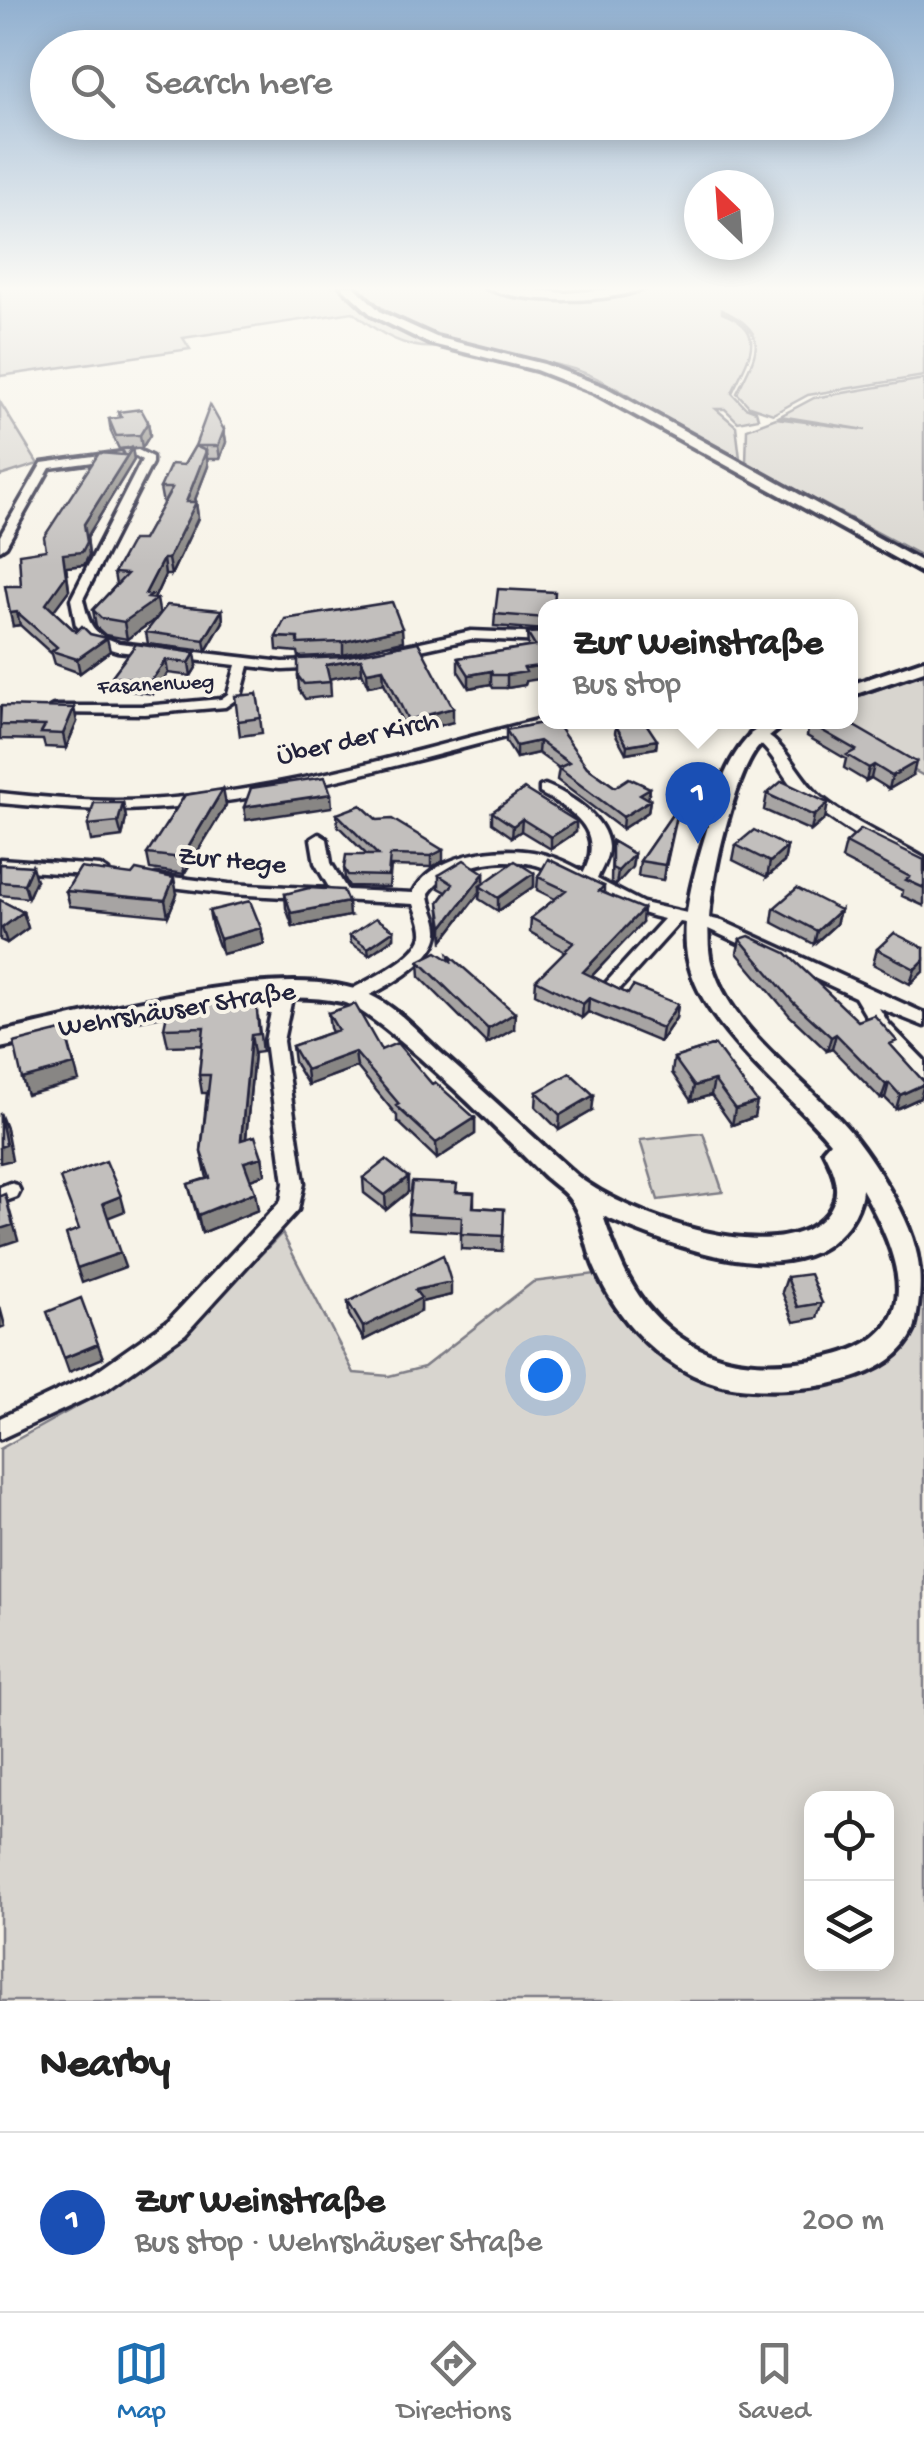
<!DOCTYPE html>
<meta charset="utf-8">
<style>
:root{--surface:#fff;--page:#f6f6f6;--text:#222;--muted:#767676;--line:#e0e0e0;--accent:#1f6fb2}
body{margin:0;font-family:"Gochi Hand",sans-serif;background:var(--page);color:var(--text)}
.controls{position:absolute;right:30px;bottom:30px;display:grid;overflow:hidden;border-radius:20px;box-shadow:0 5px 25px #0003}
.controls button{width:90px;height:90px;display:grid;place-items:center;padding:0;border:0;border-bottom:2px solid var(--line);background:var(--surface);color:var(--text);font:50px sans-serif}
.compass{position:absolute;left:684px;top:170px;width:90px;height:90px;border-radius:50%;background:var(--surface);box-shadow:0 5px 25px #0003;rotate:335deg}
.you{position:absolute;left:545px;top:1375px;width:35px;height:35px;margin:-25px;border:8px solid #fff;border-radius:50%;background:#1a73e8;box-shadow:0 0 0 15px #1a73e833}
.badge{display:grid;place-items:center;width:65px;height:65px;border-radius:50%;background:var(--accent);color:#fff;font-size:32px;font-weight:700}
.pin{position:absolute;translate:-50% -82px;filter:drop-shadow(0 2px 5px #0008)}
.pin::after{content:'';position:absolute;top:52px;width:35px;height:30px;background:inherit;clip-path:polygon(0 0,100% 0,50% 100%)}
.popup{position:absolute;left:538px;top:599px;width:320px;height:130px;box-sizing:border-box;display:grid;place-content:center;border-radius:20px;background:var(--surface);filter:drop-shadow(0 2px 8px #0005);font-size:32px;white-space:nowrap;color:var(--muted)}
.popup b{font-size:38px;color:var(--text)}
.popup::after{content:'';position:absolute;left:50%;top:100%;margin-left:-20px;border:20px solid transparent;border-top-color:var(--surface)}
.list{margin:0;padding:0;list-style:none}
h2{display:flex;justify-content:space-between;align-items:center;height:130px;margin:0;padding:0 40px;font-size:42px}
h2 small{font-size:32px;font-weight:400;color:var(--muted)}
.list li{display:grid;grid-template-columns:65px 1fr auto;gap:30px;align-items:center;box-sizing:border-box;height:180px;padding:0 40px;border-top:2px solid var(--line)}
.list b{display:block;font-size:38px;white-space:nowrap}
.list p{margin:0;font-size:32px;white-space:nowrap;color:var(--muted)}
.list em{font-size:32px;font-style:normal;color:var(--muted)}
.icon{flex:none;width:55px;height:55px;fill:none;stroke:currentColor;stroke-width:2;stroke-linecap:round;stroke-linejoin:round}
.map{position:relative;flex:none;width:924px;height:2001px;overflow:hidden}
.search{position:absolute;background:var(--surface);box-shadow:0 5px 25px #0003;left:30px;right:30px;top:30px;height:110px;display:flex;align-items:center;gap:25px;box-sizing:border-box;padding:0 35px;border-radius:55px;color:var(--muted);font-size:38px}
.sheet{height:310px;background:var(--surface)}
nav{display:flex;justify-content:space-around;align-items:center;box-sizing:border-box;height:140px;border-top:2px solid var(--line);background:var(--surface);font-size:28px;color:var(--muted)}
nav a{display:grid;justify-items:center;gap:5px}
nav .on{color:var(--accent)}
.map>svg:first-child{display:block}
.green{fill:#d8d5cf;stroke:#7d7c85;stroke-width:2.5;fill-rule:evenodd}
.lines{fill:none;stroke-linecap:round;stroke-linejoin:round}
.minor-casing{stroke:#22223b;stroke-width:7}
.tertiary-casing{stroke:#22223b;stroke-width:8}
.minor{fill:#f7f3e8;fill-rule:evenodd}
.tertiary{fill:#f7f3e8;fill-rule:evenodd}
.wall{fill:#a7a4a3;stroke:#22223b;stroke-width:2.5}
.shaded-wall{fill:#888684;stroke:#22223b;stroke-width:2.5}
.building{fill:#c2bfbd;stroke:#22223b;stroke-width:2.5}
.labels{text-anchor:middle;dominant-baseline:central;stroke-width:8;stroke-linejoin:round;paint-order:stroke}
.far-street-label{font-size:22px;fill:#22223b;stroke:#f7f3e8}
.street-label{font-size:28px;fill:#22223b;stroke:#f7f3e8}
</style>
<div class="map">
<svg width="924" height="2001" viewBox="0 0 924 2001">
<rect width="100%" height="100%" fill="#f7f3e8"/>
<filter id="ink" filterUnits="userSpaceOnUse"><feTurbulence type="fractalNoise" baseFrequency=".01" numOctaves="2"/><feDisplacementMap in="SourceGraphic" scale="20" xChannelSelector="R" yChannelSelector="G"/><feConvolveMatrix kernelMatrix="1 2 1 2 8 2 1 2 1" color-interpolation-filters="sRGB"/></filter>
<g filter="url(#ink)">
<path class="green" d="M0 286H340L380 319 441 347C407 351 378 333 353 312L183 338 190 349 0 376Z
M355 286H479L521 296 569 299 490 286H924V376L808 395 773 414 749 406 737 393C757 352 772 334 722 310V313C770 331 748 358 732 393L745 407 756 411 758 418 738 422 725 409H716L736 426 740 458C713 445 681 437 659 418 637 399 596 374 566 367 490 349 414 343 355 286Z
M924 379V557L746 463 747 429 776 418 866 430 780 416 814 398Z
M0 402 38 464 0 476Z
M924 673V776L826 722H850L851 699Z
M703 1133 723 1192 658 1200 640 1140Z
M282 1233 354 1373 389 1376 424 1367 533 1282 603 1273 709 1379 893 1354 907 1345 924 1291V2001H0V1449L92 1398 166 1351ZM812 1798H886V1964H812Z"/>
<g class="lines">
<g class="minor-casing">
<path id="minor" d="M481 286 566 293 651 286C610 304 522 305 481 286Z
M138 450 152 457V463L83 599C89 625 92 634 119 643L283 662 318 661 325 665 323 668 283 670 249 666 241 696 225 707 145 714 48 713 46 710 53 706H145L221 699 228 694 236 665 117 651 94 644 76 625 71 599 142 460 136 456 50 468 6 546 0 550V536L42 463Z
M471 631 546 634V642L471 639 398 655 391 651 393 648Z
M546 718V722H554L552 725C419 758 284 802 146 809 97 812 48 807 0 803V793C48 798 98 803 146 800 282 793 414 750 546 718Z
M757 730C786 741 798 778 822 798 853 823 890 838 924 858V870C891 859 819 815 795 789 786 780 780 768 772 757 766 748 757 741 750 734Z
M545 785C569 794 607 818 608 847 608 859 601 869 597 879L643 903 722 921 924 1013V1026L879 1008 889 1024 924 1060V1078L918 1076 877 1034 855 997 702 926 680 922 615 994H603L600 990 603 986 664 919C591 905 548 840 467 868 453 873 438 880 429 893 429 907 439 918 438 932 437 962 378 993 353 1002L347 1000 344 996 347 992C367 980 417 959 422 935 423 924 417 913 414 904L229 894 156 885 148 880 156 875 229 884 330 889 315 863 311 839 319 834 327 839 331 863 347 890 413 893C432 855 494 846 533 852 551 855 568 863 584 872 605 830 573 811 540 793V787Z
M0 859 100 866 108 871 100 876 0 869Z
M284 987 293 993 283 1041 304 1183 298 1210 185 1334 107 1389 0 1439V1418L91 1375 169 1320 281 1201 284 1183 265 1041 275 993Z
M10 1183 17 1185 20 1191 17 1197 0 1203V1187Z"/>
</g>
<g class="tertiary-casing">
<path id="tertiary" d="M341 286H354L381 312 436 337 544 364 605 387 924 563V574L595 393 536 370 428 343 373 316Z
M924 660V671L850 696V685Z
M766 722H786C776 733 762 740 754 753 729 791 698 923 712 965 731 1028 796 1072 839 1119 864 1146 883 1177 900 1209 922 1252 924 1283 914 1330 891 1384 801 1392 751 1389 678 1386 621 1330 594 1266 586 1246 582 1214 569 1198 562 1189 550 1182 542 1174 509 1141 378 1010 342 1002 253 983 92 1030 0 1048V1032C89 1015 289 956 370 995 397 1008 418 1032 441 1053 486 1093 531 1135 577 1176 626 1215 779 1272 827 1214 844 1193 834 1171 823 1150L830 1142C785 1088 692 1021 686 947 683 907 697 865 708 826 719 786 730 747 766 722ZM862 1189C914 1279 923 1349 797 1362 747 1367 707 1361 668 1328 632 1298 618 1259 603 1216 662 1242 784 1292 838 1236 851 1224 861 1207 862 1189Z"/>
</g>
<use href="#minor" class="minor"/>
<use href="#tertiary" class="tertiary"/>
</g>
<path class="wall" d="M118 412 148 422 150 435 142 448H132L134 460 87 537 89 555 84 565 66 567 69 590 53 611 76 632 110 651 80 673 55 664 52 654 20 625 13 626 21 586 46 550 123 454 122 449 128 448 119 449 111 432 109 419 119 418Z
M224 430 226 442 220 459H207L208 466 194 502H196L198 518 171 575H165L154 599 159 616 222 610 223 622 206 651 148 644 146 632 159 617 127 639 105 635 96 627 93 610 116 585 114 573 143 540 163 504 160 488 184 465 195 446Z
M546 606V630L494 626 495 614Z
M546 632 525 685 507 688H493L491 684 469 688 458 671V658L528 647 527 633Z
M276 637 403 641 343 655 299 657 298 652 277 650Z
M418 642 453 722 408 734 384 683 368 686 362 673 330 678 331 696 305 699 299 690 298 676 343 657Z
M136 644 197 666 191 676 168 673 153 694 114 689 112 676Z
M257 694 262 733 240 736 238 721Z
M0 707 77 722 66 748 45 747 43 740 0 739Z
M548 722 587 767 615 787 650 800 648 812 622 829 557 780 559 768 538 753 516 758 506 742V730Z
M809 723 913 775 889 789 871 778 866 781 844 768 846 759 807 736Z
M616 726 657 740 656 748 626 753 615 733Z
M767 794 825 819 811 831 764 810Z
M123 803 126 818 122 837 91 841 88 825Z
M226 805 184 874 150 869 147 854Z
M678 806 663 880 638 876 640 861Z
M492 812 576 821V832L551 849 521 831 512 837 492 823Z
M337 814 377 820 443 861 431 867 391 866 389 887 349 886 345 879 344 868 367 855 338 826Z
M612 841 634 854 632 867 616 885 611 882Z
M846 843 924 860V906L902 896 903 891 842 859Z
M736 845 787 847 784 862 767 877 733 860Z
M0 864 36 880 28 898 0 895Z
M484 873V883L534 873V886L498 911 479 899 480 892 443 940 439 902 446 892 439 888V875Z
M538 877 604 886V893L642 923 592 976 628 994 678 1004 676 1018 660 1042 588 1012 582 1018 535 994 536 980 565 952 530 932 531 918 555 899 537 890Z
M66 891 177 894 168 916 70 906Z
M285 894 349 916 293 927 286 908Z
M0 900 23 912 28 928 7 943 0 940Z
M774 908 840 910 836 924 814 944 772 922Z
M209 911 261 928 264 944 222 954 212 927Z
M394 930V938L369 955 351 943 350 935Z
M740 939 858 1021 894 1049 924 1082 920 1098 896 1109 885 1098 881 1099 832 1049 827 1051 790 1016 737 953Z
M924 948 910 984 873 964 877 949Z
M449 955 514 1029 487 1044 420 977 419 961 449 960Z
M328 1013 432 1084 475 1118V1134L437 1159 397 1121V1116L357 1067 308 1085 294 1062 292 1046 332 1032 330 1028Z
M258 1017 262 1052 254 1053 246 1139 262 1157 265 1174 250 1179 258 1210 202 1233 188 1184 207 1178 201 1152 207 1093H202L199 1075 202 1045 168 1046 164 1028Z
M715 1045 754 1117 732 1125 711 1095 691 1101 672 1073 674 1058Z
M537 1092 592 1111 559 1130 536 1107Z
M363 1178 408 1192 386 1210 364 1193Z
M457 1192 474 1193V1207L504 1209 502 1251 461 1249V1232L409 1229 408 1214Z
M787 1277 822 1303 817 1318 794 1322 782 1292Z
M451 1295 421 1302V1311L364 1340 349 1315 348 1302Z"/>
<path class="shaded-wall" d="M148 422 150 435 142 448 140 435Z
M224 430 226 442 220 459 218 446Z
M132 448 134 460 87 537 89 555 84 565 66 567 69 590 49 617 46 604 63 554 84 524Z
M206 451 208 466 188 518 186 502Z
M196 502 198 518 171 575 168 559Z
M163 559 165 575 153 601 157 599 160 616 127 639 124 622 145 594Z
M222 610 223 622 206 651 204 640Z
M17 612 20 625 13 626 10 613Z
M402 628 403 641 343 655V642Z
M107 638 110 651 80 673 77 659Z
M195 653 197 666 191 676 189 663Z
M361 659 362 673 328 679 326 665Z
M166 660 168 673 153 694 151 681Z
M546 665V678L526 681 525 685 507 688V675L524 668Z
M383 669 384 683 368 686 367 672Z
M491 671V684L469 688V675Z
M74 708 77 722 66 748 63 734Z
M453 708V722L408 734V720Z
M657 740 656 748 626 753 627 745Z
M539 741 538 753 516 758V746Z
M916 762 913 775 889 789 892 776Z
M874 765 871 778 866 781 869 768Z
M650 788 648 800 640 794Z
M223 789 226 805 184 874 182 858Z
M331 794 332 807 246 820 244 807Z
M650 800 648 812 622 829 623 817Z
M123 803 126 818 122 837 118 822Z
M828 803 825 819 811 831 814 816Z
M678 806 676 821 663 880 665 865Z
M522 819 521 831 512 837 513 826Z
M576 821V832L551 849V837Z
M787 847 784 862 767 877 770 862Z
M443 850V861L431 867V856Z
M634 854 632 867 616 885 618 871Z
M32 866 36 880 28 898 24 884Z
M484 873V886H480V892L443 940V927Z
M534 873V886L498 911V898Z
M174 878 177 894 168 916 165 900Z
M348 902 349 916 293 927 291 913Z
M643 909 642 923 582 986 583 972Z
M840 910 836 924 814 944 817 931Z
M23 912 28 928 7 943 2 928Z
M261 928 264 944 222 954 220 939Z
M394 930V938L369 955 368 948Z
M924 960V971L910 984 915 969Z
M589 998 588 1012 582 1018 583 1004Z
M678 1004 676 1018 660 1042 662 1028Z
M515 1013 514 1029 487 1044 488 1029Z
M65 1030 79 1081 27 1095 22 1079Z
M836 1034 832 1049 827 1051 831 1037Z
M251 1035 254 1053 244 1158 241 1140Z
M355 1052 357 1067 308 1085 306 1070Z
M714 1080 711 1095 691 1101 694 1086Z
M889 1083 885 1098 881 1099 886 1085Z
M924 1084 920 1098 896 1109 900 1095Z
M594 1095 592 1111 559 1130 560 1115Z
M757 1102 754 1117 732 1125 735 1109Z
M0 1113 6 1128 12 1160 0 1163Z
M475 1118V1134L437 1159 436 1143Z
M262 1157 265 1174 247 1180 244 1162Z
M408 1177V1192L386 1210 385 1195Z
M255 1192 258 1210 202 1233 198 1215Z
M5 1194 18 1240 0 1246V1229Z
M121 1196 125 1211 107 1218 103 1203Z
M120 1253 125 1267 82 1283 77 1268Z
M451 1282V1295L421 1302V1311L364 1340 363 1327 415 1290Z
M0 1307 5 1326 0 1328Z
M98 1344 103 1358 69 1372 64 1358Z"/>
<path class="building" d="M210 405 224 430 218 446H195Z
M141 409 148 422 140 435 116 436 109 419 121 417 118 412Z
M195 446 206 451 186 502H196L168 559H163L145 594 152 595 148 598 157 599 124 622 101 618 93 610 127 574 114 573 132 540H143L172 488H160L171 464 184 465Z
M132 448 84 524 87 542 82 552 63 554 66 576 46 604 76 632 82 626 90 634 107 638 77 659 52 651 57 647 17 612 10 613 5 586H21L19 554 46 550 44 537 99 453 125 455 122 449Z
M498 589 555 592 554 606H546V618L495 614Z
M392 602 402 628 343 642 298 644V638L276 637 285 619Z
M167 605 222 610 204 640 146 632Z
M546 632V665L524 668 526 672 507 675H493L491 671 469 675 458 658 535 646 527 633Z
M418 642 453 708 408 720 383 669 367 672 361 659 326 665 330 682 304 684 298 676V659L343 657Z
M136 644 195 653 189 663 166 660 151 681 112 676Z
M257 694 261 718 238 721 235 696Z
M1 706 74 708 63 734 41 733 45 726 0 725Z
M548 722H555L587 767 615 787 629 778 650 788 640 794 650 800 623 817 558 768 569 763 539 741 516 746 506 730Z
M645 722 657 740 627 745 616 726Z
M812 722H847L916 762 892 776 874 765 869 768 847 755 856 750 809 723Z
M325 777 331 794 244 807 251 788Z
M782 781 828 803 814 816 767 794Z
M223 789 182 858 147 854 185 795Z
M524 789 576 821 551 837 522 819 513 826 492 812Z
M94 803H123L118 822 88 825Z
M361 805 377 820 392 819 443 850 431 856 390 855 388 876 348 875 344 868 346 855H378L337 814Z
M678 806 665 865 640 861Z
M861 829 924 860V888L906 880 910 877 846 843Z
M754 830 787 847 770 862 736 845Z
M612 841 634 854 618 871 612 868Z
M548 859 604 886 599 891 643 909 583 972 628 994 633 986 678 1004 662 1028 589 998 583 1004 536 980 574 942 531 918 566 890 538 877Z
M464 860 484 873 443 927 439 902 453 884 439 875Z
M515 861 534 873 498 898 480 886Z
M0 864 32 866 24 884 0 882Z
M80 868 132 875 136 870 174 878 165 900 66 891Z
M309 888 343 890 348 902 291 913 285 894Z
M797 888 840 910 817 931 774 908Z
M0 900 23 912 2 928 0 927Z
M250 901 261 928 220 939 209 911Z
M376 918 394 930 368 948 350 935Z
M894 933 924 948V960L915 969 877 949Z
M749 936 786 953 858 1021 874 1015 897 1041 890 1044 924 1082V1084L900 1095 889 1083 886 1085 836 1034 831 1037 793 1002 740 939Z
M437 952 451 961 449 955 515 1013 488 1029 419 961Z
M256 999 259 1034 251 1035 241 1140 255 1136 262 1157 244 1162 255 1192 198 1215 188 1184 210 1178 201 1152 210 1075H199L204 1027 164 1028 169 1004Z
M355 1004 381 1050 397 1043 432 1084 435 1082 475 1118 436 1143 396 1106 399 1104 355 1052 306 1070 292 1046 338 1030 328 1013Z
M65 1030 74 1065 22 1079 14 1043Z
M715 1045 757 1102 735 1109 714 1080 694 1086 674 1058Z
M570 1073 594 1095 560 1115 537 1092Z
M0 1113 6 1145 0 1147Z
M386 1160 408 1177 385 1195 363 1178Z
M106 1161 121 1196 103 1203 120 1253 77 1268 66 1234 79 1229 60 1178Z
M412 1182 457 1184 456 1192 474 1193 473 1207 504 1209 503 1236 461 1234 462 1217 408 1214Z
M5 1194 13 1225 0 1229V1196Z
M443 1255 451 1282 415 1290 421 1298 363 1327 348 1302Z
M810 1274 822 1303 798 1307 787 1277Z
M81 1298 98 1344 64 1358 47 1312Z"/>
</g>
<linearGradient id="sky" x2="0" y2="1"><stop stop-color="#91b0d0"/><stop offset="0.51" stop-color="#fbfaf5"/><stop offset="1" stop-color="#fbfaf5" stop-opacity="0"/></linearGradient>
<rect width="924" height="566" fill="url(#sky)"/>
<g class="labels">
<g class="far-street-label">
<text transform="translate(156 686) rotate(-3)">Fasanenweg</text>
</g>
<g class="street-label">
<text transform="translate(358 740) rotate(-13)">Über der Kirch</text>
<text transform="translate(232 862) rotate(5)">Zur Hege</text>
<text transform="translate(177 1011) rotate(-9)">Wehrshäuser Straße</text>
</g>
</g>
</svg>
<div class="controls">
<button><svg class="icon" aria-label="locate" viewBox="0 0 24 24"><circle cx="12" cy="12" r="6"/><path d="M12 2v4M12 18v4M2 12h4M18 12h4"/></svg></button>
<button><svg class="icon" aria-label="layers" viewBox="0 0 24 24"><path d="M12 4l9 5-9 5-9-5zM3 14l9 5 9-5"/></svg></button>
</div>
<svg class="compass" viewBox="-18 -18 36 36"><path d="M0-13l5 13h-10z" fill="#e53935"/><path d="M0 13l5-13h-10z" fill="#767676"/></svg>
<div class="you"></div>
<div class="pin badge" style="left:698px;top:844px;background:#1a4fb4">1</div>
<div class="popup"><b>Zur Weinstraße</b>Bus stop</div>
<div class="search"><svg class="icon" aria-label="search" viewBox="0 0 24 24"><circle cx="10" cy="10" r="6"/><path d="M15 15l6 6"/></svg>Search here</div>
</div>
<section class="sheet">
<h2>Nearby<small></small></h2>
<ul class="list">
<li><span class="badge" style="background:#1a4fb4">1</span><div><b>Zur Weinstraße</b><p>Bus stop · Wehrshäuser Straße</p></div><em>200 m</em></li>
</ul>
</section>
<nav>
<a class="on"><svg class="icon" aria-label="map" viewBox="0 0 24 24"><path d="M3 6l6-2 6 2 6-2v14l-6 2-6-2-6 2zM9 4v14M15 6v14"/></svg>Map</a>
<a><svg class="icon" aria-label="directions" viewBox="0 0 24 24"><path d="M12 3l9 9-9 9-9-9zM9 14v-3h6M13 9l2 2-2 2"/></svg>Directions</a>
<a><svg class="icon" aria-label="saved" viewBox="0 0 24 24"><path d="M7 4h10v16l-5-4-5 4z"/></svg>Saved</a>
</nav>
